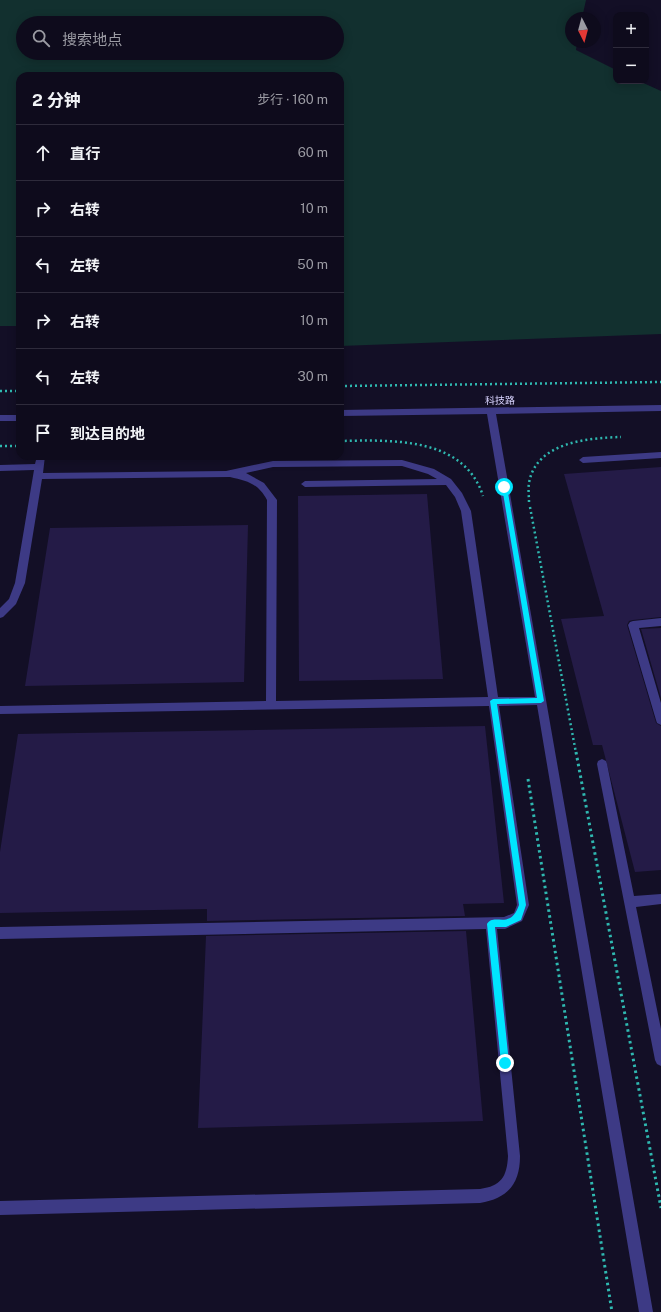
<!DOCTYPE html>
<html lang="zh">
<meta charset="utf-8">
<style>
:root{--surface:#0e0b1c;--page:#171425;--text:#f1f3f6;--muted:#9b9ba3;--line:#2e2b3b}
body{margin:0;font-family:"Public Sans","Noto Sans SC",sans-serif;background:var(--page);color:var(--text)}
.controls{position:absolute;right:12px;top:12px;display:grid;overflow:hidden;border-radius:8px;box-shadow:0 2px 10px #0003}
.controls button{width:36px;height:36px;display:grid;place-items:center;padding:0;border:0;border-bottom:1px solid var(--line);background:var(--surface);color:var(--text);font:20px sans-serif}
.compass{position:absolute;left:565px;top:12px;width:36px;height:36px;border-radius:50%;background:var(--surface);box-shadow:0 2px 10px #0003;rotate:174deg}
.stop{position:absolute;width:12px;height:12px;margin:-9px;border:3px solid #00e5ff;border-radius:50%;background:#fff}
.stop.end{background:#00e5ff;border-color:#fff;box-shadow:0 1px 4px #0008}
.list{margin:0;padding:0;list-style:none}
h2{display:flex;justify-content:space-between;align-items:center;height:52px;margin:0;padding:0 16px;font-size:17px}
h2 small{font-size:13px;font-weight:400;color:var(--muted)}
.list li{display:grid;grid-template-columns:26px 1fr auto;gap:12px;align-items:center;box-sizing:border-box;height:56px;padding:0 16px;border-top:1px solid var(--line)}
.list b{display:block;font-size:15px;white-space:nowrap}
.list em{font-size:13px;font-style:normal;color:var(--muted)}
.icon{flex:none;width:22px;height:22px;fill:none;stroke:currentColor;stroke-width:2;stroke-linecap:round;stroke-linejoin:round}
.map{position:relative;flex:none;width:661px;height:1312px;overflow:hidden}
.search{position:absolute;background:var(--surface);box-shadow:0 2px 10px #0003;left:16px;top:16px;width:328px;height:44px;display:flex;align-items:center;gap:10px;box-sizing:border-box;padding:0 14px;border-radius:22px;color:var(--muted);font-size:15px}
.panel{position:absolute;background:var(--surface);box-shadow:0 2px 10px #0003;left:16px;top:72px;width:328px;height:388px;border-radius:12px}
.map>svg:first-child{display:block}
.green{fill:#12302f;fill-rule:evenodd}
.building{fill:#241b47}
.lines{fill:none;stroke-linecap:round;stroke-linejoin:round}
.path-far1{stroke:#2fb8b0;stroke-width:2.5;stroke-dasharray:2 3;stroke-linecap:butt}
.path{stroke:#2fb8b0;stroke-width:3;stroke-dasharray:2.5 3.5;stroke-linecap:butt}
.minor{fill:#3d3a85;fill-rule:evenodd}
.route{fill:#00e5ff}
.labels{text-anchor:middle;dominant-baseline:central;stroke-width:4;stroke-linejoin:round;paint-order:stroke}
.street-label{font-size:10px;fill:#d9d4ff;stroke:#130f26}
</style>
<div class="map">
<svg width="661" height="1312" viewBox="0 0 661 1312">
<rect width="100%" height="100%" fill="#130f26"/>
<path class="green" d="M0 0H586L582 18H571V42H577L576 50 616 70V81H639L661 91V334L340 346V76H20V326H0ZM23 23H337V53H23Z"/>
<path class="building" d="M661 467V617L633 620 629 621 627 625 656 723 661 726V870L635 872 602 745H593L561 619 604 616 564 474Z
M427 494 443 679 299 681 298 496Z
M248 525 244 682 25 686 50 528Z
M661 628V698L641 629Z
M485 726 504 903 463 904 465 916 207 921V909L0 913V852L18 734Z
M466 931 483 1121 198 1128 206 936Z"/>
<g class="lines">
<path class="path-far1" d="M340 386 661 382
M0 391H20
M340 441C390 440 464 436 483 496
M0 446H20
M529 502C529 496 528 489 529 483 536 442 588 438 621 437
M530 507 576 753"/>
<path class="path" d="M576 752 661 1208
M528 779 612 1312"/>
<path class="minor" d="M661 405V411L496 414 653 1312H639L537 705 499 706 529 905 522 921 505 929H497L520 1156C520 1184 508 1198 480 1203L0 1215V1201L480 1189C501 1186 507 1177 508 1156L486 929 0 939V927L504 917 514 913 517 905 489 706 0 714V706L266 701 267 500C258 483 247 481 230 477L42 479 25 583 16 604 3 617 0 618V608L9 599 15 583 34 470 0 471V465L35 464 37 456H45L43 473 226 471 273 461 402 460 434 469 451 479 462 493 471 511 498 697H535L487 414 340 416V410ZM402 466 428 474 437 479 305 481 301 484 305 487 446 485 455 497 461 511 488 697 276 701 277 500 264 483 246 473 273 467Z
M0 415H20V421H0Z
M661 452V458L583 463 579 460 583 457Z
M661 618V626L639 628 661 703V725L657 723 656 720 628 625 630 622 633 621Z
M602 759 606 761 607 764 634 896 661 894V904L636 907 661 1029V1066L657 1064 655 1060 597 764 598 761Z"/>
</g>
<path class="route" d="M504 485 507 487 544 701 541 703 497 704 526 905 521 920 506 927H495L509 1063 505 1067 501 1063 487 924C494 912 510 931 519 905L490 701 493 699 537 698 502 487Z"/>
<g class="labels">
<g class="street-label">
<text transform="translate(500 400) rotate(-1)">科技路</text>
</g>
</g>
</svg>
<div class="controls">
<button>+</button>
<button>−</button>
</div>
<svg class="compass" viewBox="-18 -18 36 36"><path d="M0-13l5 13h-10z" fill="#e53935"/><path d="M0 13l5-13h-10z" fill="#9b9ba3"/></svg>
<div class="stop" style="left:504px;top:487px"></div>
<div class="stop end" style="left:505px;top:1063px"></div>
<div class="search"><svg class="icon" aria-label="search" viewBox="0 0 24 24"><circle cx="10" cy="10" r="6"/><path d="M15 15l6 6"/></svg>搜索地点</div>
<section class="panel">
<h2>2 分钟<small>步行 · 160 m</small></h2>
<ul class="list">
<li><svg class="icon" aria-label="ahead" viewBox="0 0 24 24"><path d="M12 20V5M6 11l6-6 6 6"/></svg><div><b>直行</b></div><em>60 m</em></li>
<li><svg class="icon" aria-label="right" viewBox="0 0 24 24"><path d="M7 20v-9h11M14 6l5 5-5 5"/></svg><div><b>右转</b></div><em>10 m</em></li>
<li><svg class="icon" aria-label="left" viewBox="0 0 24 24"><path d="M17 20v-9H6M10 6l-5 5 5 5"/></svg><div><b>左转</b></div><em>50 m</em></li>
<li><svg class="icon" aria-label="right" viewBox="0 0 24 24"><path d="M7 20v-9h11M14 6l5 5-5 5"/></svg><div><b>右转</b></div><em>10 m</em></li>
<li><svg class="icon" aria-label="left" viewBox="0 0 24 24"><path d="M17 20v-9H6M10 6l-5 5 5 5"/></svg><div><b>左转</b></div><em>30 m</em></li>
<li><svg class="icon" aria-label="arrive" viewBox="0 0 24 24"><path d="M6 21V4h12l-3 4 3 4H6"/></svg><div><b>到达目的地</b></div></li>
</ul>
</section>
</div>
